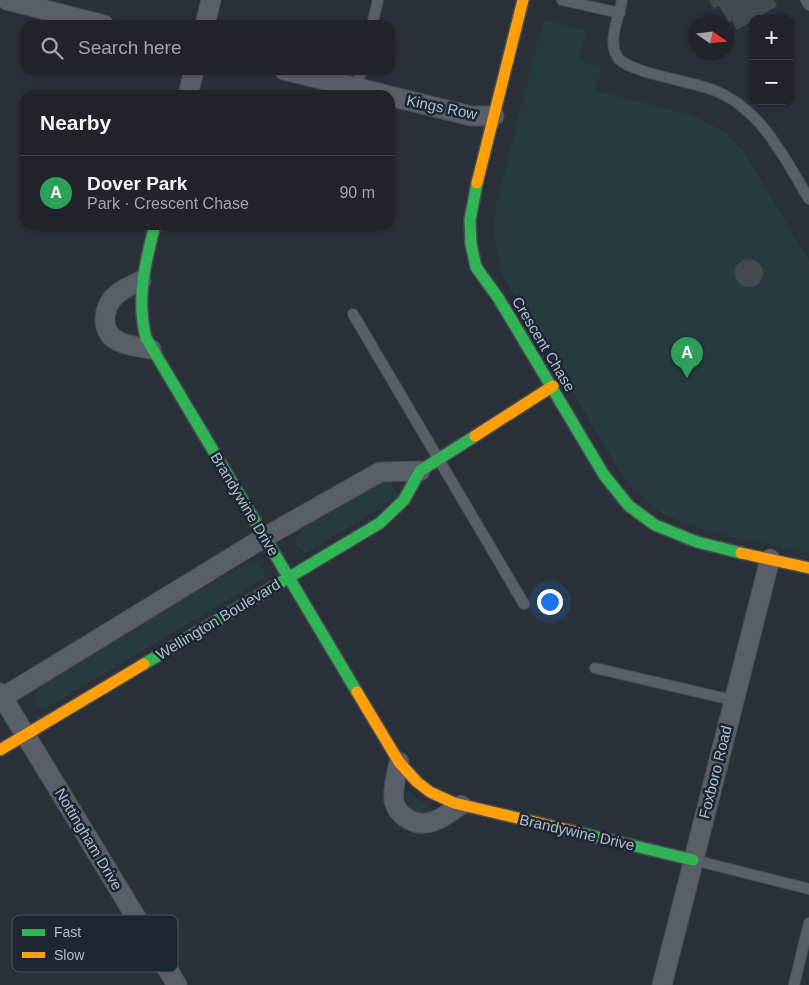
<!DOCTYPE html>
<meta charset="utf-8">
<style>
:root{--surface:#20242a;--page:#282c32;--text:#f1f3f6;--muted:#a2a4a8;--line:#3d4147;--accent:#848b96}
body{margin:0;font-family:Helvetica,sans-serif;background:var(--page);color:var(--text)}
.controls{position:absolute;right:15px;top:15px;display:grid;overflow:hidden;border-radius:10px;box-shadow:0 1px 4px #0004}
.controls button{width:45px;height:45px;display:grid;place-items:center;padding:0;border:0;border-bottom:1px solid var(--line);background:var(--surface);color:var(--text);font:25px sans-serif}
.compass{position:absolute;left:689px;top:15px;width:45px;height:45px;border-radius:50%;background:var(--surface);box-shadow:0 1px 4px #0004;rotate:104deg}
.you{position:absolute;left:549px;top:601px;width:18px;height:18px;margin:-12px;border:4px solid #fff;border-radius:50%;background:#1a73e8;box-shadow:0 0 0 8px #1a73e833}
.badge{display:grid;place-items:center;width:32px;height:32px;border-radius:50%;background:var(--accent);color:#fff;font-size:16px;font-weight:700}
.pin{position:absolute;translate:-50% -41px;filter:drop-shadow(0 1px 2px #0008)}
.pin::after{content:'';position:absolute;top:26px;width:18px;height:15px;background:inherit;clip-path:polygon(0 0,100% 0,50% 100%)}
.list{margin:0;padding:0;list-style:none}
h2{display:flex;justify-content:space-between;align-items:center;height:65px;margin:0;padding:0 20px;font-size:21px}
h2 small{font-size:16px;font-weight:400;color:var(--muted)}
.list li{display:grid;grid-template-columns:32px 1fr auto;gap:15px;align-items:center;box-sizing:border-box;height:75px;padding:0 20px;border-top:1px solid var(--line)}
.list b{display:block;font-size:19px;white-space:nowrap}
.list p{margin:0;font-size:16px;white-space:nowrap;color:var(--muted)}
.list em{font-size:16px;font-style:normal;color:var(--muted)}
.icon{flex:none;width:28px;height:28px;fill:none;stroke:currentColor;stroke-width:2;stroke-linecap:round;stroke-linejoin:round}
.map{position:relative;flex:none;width:809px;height:985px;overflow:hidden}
.search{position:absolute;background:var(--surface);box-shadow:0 1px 4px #0004;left:20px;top:20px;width:375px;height:55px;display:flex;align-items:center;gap:12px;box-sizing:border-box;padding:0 18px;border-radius:15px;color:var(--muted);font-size:19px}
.panel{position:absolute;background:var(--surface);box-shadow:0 1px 4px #0004;left:20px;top:90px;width:375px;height:140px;border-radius:15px}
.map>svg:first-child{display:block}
.green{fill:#273a3e}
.building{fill:#444950}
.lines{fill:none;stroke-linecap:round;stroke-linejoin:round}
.lane-casing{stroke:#484c53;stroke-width:12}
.street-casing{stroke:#484c53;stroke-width:21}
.fast-casing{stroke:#484c53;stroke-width:14}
.slow-casing{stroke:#484c53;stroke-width:14}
.lane{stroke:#5a5e66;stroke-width:10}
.street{stroke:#5a5e66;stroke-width:19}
.fast{stroke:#30b455;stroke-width:11}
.slow{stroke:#ff9f0a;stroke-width:11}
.labels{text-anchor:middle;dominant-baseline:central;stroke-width:5;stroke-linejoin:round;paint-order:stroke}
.street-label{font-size:15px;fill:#b4bcc9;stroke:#1d2633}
.key{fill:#1d2633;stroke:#4a5360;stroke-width:1}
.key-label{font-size:14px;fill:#b4bcc9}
</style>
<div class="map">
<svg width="809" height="985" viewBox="0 0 809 985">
<rect width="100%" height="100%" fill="#2a3038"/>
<path class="green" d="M544 20 587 31 579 60 601 66 595 91 693 115 726 133 744 152 809 261V553C767 543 704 534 666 515 650 507 638 493 625 480L503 276C495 251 493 231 496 205Z
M382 482 392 485 397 493V498L305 553 296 544V538L303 528Z
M246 562C257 560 266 565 265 578L43 710 38 707 35 695 42 685Z
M406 790 433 809V810L425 814 412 810 406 800Z"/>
<path class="building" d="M709 0H774L777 6 737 30 732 20 729 22 719 6 714 9Z
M735 273a14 14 0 1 1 28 0a14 14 0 1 1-28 0Z"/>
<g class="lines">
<g class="lane-casing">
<path id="lane" d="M562 0 620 13
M622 0C619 17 606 44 619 59 631 73 695 82 716 91 762 110 785 159 809 199
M806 0 809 5
M372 25 378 0
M356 91 361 70
M353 314 524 604
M595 668 732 700
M694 860 809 889
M794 985 809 923"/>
</g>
<g class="street-casing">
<path id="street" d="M7 0 104 25
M205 25 211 0
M284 70 386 95
M188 95 194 70
M390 96 471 116H494
M141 281C122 289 105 297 105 321 105 327 109 335 113 338 124 346 139 347 151 349
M0 693 177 985
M0 699 265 537 380 472 420 471
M399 762C397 774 392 789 394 801 396 809 399 813 405 817 425 832 444 817 461 805
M662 985 770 559"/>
</g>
<g class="fast-casing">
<path id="fast" d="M477 183 470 220 471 244 476 267 499 299 604 475 629 506 655 525 697 542 741 553
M155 225C145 264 136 298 146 338L357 692
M144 664 380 523 404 500 420 471 475 436
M581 833 693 860"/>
</g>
<g class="slow-casing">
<path id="slow" d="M477 183 523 0
M475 436 553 386
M741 553 809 568
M357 692 399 762 417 782 430 792 454 803 581 833
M0 750 144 664"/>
</g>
<use href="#lane" class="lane"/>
<use href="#street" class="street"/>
<use href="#fast" class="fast"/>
<use href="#slow" class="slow"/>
</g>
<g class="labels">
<g class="street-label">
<text transform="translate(442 107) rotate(12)">Kings Row</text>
<text transform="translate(544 344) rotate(59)">Crescent Chase</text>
<text transform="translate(245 504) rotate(59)">Brandywine Drive</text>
<text transform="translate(218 619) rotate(-31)">Wellington Boulevard</text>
<text transform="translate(715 772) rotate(-76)">Foxboro Road</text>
<text transform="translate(577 832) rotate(13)">Brandywine Drive</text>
<text transform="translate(89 839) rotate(59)">Nottingham Drive</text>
</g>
</g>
<rect x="12" y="915" width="166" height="57" rx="8" class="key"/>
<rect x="22" y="929" width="23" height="7" fill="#30b455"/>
<rect x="22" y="952" width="23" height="6" fill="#ff9f0a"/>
<g class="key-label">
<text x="54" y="937">Fast</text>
<text x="54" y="960">Slow</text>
</g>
</svg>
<div class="controls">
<button>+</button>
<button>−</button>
</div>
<svg class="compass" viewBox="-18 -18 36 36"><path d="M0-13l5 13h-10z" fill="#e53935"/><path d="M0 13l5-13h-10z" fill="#a2a4a8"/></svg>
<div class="you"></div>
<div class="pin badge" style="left:687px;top:378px;background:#2e9e5b">A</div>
<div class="search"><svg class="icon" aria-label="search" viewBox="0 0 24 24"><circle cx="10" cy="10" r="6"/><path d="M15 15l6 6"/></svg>Search here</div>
<section class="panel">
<h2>Nearby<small></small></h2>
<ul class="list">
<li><span class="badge" style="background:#2e9e5b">A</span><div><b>Dover Park</b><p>Park · Crescent Chase</p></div><em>90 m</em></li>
</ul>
</section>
</div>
